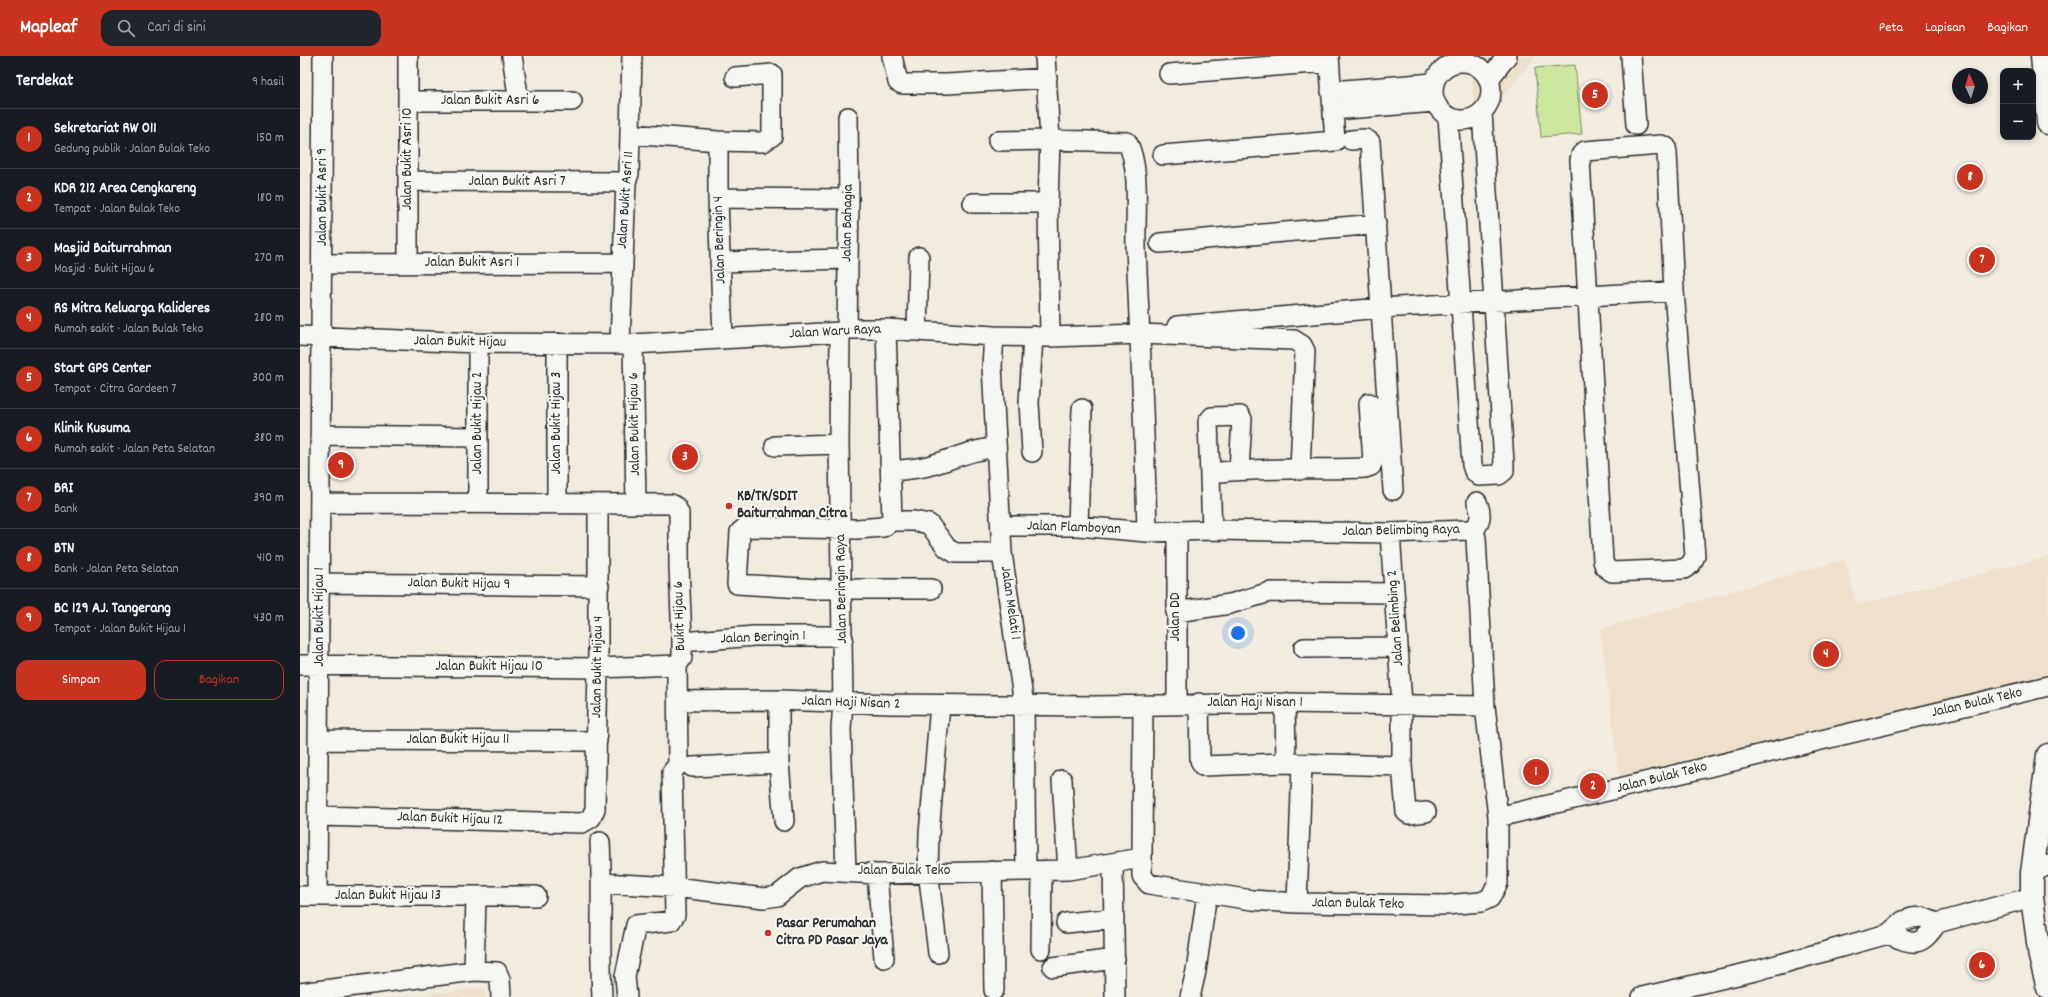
<!DOCTYPE html>
<html lang="id">
<meta charset="utf-8">
<style>
:root{--surface:#171b24;--page:#20242c;--text:#f1f3f6;--muted:#9ea1a6;--line:#363941;--accent:#c8321e}
body{margin:0;font-family:Dekko,sans-serif;background:var(--page);color:var(--text)}
.controls{position:absolute;right:12px;top:12px;display:grid;overflow:hidden;border-radius:8px;box-shadow:0 2px 6px #0003}
.controls button{width:36px;height:36px;display:grid;place-items:center;padding:0;border:0;border-bottom:1px solid var(--line);background:var(--surface);color:var(--text);font:20px sans-serif}
.compass{position:absolute;left:1652px;top:12px;width:36px;height:36px;border-radius:50%;background:var(--surface);box-shadow:0 2px 6px #0003;rotate:356deg}
.you{position:absolute;left:938px;top:577px;width:14px;height:14px;margin:-10px;border:3px solid #fff;border-radius:50%;background:#1a73e8;box-shadow:0 0 0 6px #1a73e833}
.badge{display:grid;place-items:center;width:26px;height:26px;border-radius:50%;background:var(--accent);color:#fff;font-size:13px;font-weight:700}
.pin{position:absolute;translate:-50% -50%;border:2px solid #fff;box-shadow:0 1px 4px #0006}
.list{margin:0;padding:0;list-style:none}
h2{display:flex;justify-content:space-between;align-items:center;height:52px;margin:0;padding:0 16px;font-size:17px}
h2 small{font-size:13px;font-weight:400;color:var(--muted)}
.list li{display:grid;grid-template-columns:26px 1fr auto;gap:12px;align-items:center;box-sizing:border-box;height:60px;padding:0 16px;border-top:1px solid var(--line)}
.list b{display:block;font-size:15px;white-space:nowrap}
.list p{margin:0;font-size:13px;white-space:nowrap;color:var(--muted)}
.list em{font-size:13px;font-style:normal;color:var(--muted)}
.actions{display:flex;gap:8px;padding:12px 16px}
.actions a{flex:1;padding:9px 0;border:1px solid var(--accent);border-radius:12px;text-align:center;font-size:14px;color:var(--accent)}
.actions .main{background:var(--accent);color:#fff}
.icon{flex:none;width:22px;height:22px;fill:none;stroke:currentColor;stroke-width:2;stroke-linecap:round;stroke-linejoin:round}
.map{position:relative;flex:none;width:1748px;height:941px;overflow:hidden}
header{display:flex;align-items:center;gap:24px;box-sizing:border-box;height:56px;padding:0 20px;background:var(--accent);color:#fff}
header strong{font-size:19px}
nav{display:flex;gap:22px;margin-inline-start:auto;font-size:14px}
.search{width:280px;height:36px;background:var(--page);display:flex;align-items:center;gap:10px;box-sizing:border-box;padding:0 14px;border-radius:12px;color:var(--muted);font-size:15px}
main{display:flex}
aside{flex:1;background:var(--surface)}
.map>svg:first-child{display:block}
.built{fill:#eee0ca}
.garden{fill:#cde89e;stroke:#7c8a64}
.lines{fill:none;stroke-linecap:round;stroke-linejoin:round}
.minor-casing{stroke:#2b2b2b;stroke-width:22}
.major-casing{stroke:#2b2b2b;stroke-width:25}
.minor{stroke:#f6f6f2;stroke-width:19}
.major{stroke:#f6f6f2;stroke-width:22}
.poi-dot{fill:#c8321e;stroke:#f6f6f2;stroke-width:1.5}
.labels{text-anchor:middle;dominant-baseline:central;stroke-width:4;stroke-linejoin:round;paint-order:stroke}
.street-label{font-size:15px;fill:#2b2b2b;stroke:#f6f6f2}
.poi-label{font-size:15px;font-weight:bold;fill:#2b2b2b;stroke:#f6f6f2;text-anchor:start}
</style>
<header>
<strong>Mapleaf</strong>
<div class="search"><svg class="icon" aria-label="search" viewBox="0 0 24 24"><circle cx="10" cy="10" r="6"/><path d="M15 15l6 6"/></svg>Cari di sini</div>
<nav><a>Peta</a><a>Lapisan</a><a>Bagikan</a></nav>
</header>
<main>
<aside>
<h2>Terdekat<small>9 hasil</small></h2>
<ul class="list">
<li><span class="badge">1</span><div><b>Sekretariat RW 011</b><p>Gedung publik · Jalan Bulak Teko</p></div><em>150 m</em></li>
<li><span class="badge">2</span><div><b>KDR 212 Area Cengkareng</b><p>Tempat · Jalan Bulak Teko</p></div><em>180 m</em></li>
<li><span class="badge">3</span><div><b>Masjid Baiturrahman</b><p>Masjid · Bukit Hijau 6</p></div><em>270 m</em></li>
<li><span class="badge">4</span><div><b>RS Mitra Keluarga Kalideres</b><p>Rumah sakit · Jalan Bulak Teko</p></div><em>280 m</em></li>
<li><span class="badge">5</span><div><b>Start GPS Center</b><p>Tempat · Citra Gardeen 7</p></div><em>300 m</em></li>
<li><span class="badge">6</span><div><b>Klinik Kusuma</b><p>Rumah sakit · Jalan Peta Selatan</p></div><em>380 m</em></li>
<li><span class="badge">7</span><div><b>BRI</b><p>Bank</p></div><em>390 m</em></li>
<li><span class="badge">8</span><div><b>BTN</b><p>Bank · Jalan Peta Selatan</p></div><em>410 m</em></li>
<li><span class="badge">9</span><div><b>BC 129 AJ. Tangerang</b><p>Tempat · Jalan Bukit Hijau 1</p></div><em>430 m</em></li>
</ul>
<div class="actions"><a class="main">Simpan</a><a>Bagikan</a></div>
</aside>
<div class="map">
<svg width="1748" height="941" viewBox="0 0 1748 941">
<rect width="100%" height="100%" fill="#f2ece0"/>
<filter id="ink" filterUnits="userSpaceOnUse"><feTurbulence type="fractalNoise" baseFrequency=".025" numOctaves="2"/><feDisplacementMap in="SourceGraphic" scale="8" xChannelSelector="R" yChannelSelector="G"/><feConvolveMatrix kernelMatrix="1 2 1 2 8 2 1 2 1" color-interpolation-filters="sRGB"/></filter>
<g filter="url(#ink)">
<path class="built" d="M1163 0H1236L1175 75 1172 20Z
M1748 501V623L1320 727 1300 573 1545 503 1557 549Z
M185 932 186 941H93Z"/>
<path class="garden" d="M1275 9 1282 78 1241 81 1235 12Z"/>
<g class="lines">
<g class="minor-casing">
<path id="minor" d="M108 0V207
M212 0 219 45
M592 0 598 26 602 28H647L747 22
M745 0 750 84 748 147 750 281
M1331 0 1336 69
M1133 35a29 29 0 1 1 58 0a29 29 0 1 1-58 0Z
M869 18 1029 6
M1189 23 1207 0
M1031 35 1134 27
M108 45H272
M1033 54 1135 46
M1148 60 1172 409 1174 415 1179 420 1199 419 1204 415V407L1182 56
M330 78 418 85 463 86 472 80V18L435 21
M1051 84 1065 83 1070 86
M418 85V142L423 283
M698 85 750 84 827 86C841 110 835 162 836 191 840 286 845 381 847 476
M1070 86 1093 434
M1361 89 1366 91 1367 97 1374 235 1395 500 1391 508 1384 513 1312 516 1305 511 1303 505 1280 104 1281 99 1285 95Z
M863 99 1035 85 1029 0
M108 125 326 126
M418 142 549 143
M673 147H748
M860 187 1076 168
M420 206 547 203
M22 208 322 207
M877 270 1081 252 1374 235
M547 273 549 143 548 61
M586 273 592 465
M617 275 619 201
M540 276 539 388 543 647 541 673 546 815
M0 280 178 287 333 288 540 276 547 273H586L694 280 750 281 840 278 994 284 1002 289 1005 295 1000 414
M694 280 692 310 702 497 724 649 726 815
M257 287V447
M320 288 326 126 329 118 332 0
M333 288 336 448
M21 379 178 381
M475 390 539 388
M732 396 729 347 733 280
M591 415C603 414 616 413 628 410 651 404 672 393 696 392
M910 417C961 411 1013 414 1065 412L1071 410 1073 405 1069 347
M21 447 371 448 376 451 379 457V510L382 586V602L377 609 378 709 372 716 375 859 371 865 336 869 325 920 327 941
M178 447V287
M778 470 782 353
M912 474 908 366 912 361 940 360 942 363 939 414
M877 475V647
M1174 475C1181 464 1182 458 1177 446
M1090 477 1102 648V710L1106 756 1109 758 1126 756
M20 527 299 530
M631 533H518L437 528 440 476 446 471 557 473 583 471 592 465H614L629 468 647 492 655 497H702
M876 556 930 548 970 536 1094 537
M382 586 454 580H530L543 582
M1004 592 1098 591
M0 609 298 612 377 609
M378 645 479 644 590 648 796 650 985 647 1185 650
M899 647 900 704 903 710 986 707 1102 710
M985 647 986 707
M19 684 297 685
M479 707 484 765
M392 711 479 707V644
M762 724 768 814
M18 760 282 767 291 762 295 753 298 612V448
M1198 761 1748 630
M300 786C303 837 299 889 302 941
M842 802 843 649
M813 808 815 941
M692 815 694 934
M1732 817 1748 809
M577 818 584 902
M302 827 374 831 464 842 477 840 500 822 522 815 577 818 768 814 842 802V820L849 828 952 844 997 847 1145 849 1181 846 1190 842 1198 827V761L1185 650 1176 482 1174 475 1168 474 1090 477 912 474 847 476 778 470H701
M0 840H236
M17 840 23 0
M997 847 1002 708
M766 867 814 862
M1588 878C1614 889 1620 892 1637 867
M741 893 742 815
M638 897 628 815 629 778 640 649
M753 911 815 903
M174 915 176 841
M0 937 174 915 197 916 200 923 201 941
M890 941 896 915 907 837
M1342 941 1455 915 1588 878 1603 865 1612 862 1622 861 1637 867 1732 841"/>
</g>
<g class="major-casing">
<path id="major" d="M1742 0 1748 67
M1748 699 1732 817V841L1740 901 1748 932"/>
</g>
<use href="#minor" class="minor"/>
<use href="#major" class="major"/>
</g>
</g>
<g class="poi-dot">
<circle cx="429" cy="450" r="4"/>
<circle cx="468" cy="877" r="4"/>
</g>
<g class="labels">
<g class="street-label">
<text x="190" y="45">Jalan Bukit Asri 6</text>
<text transform="translate(108 103) rotate(-90)">Jalan Bukit Asri 10</text>
<text x="217" y="126">Jalan Bukit Asri 7</text>
<text transform="translate(23 141) rotate(-90)">Jalan Bukit Asri 9</text>
<text transform="translate(326 144) rotate(-86)">Jalan Bukit Asri 11</text>
<text transform="translate(548 167) rotate(-89)">Jalan Bahagia</text>
<text transform="translate(420 184) rotate(-92)">Jalan Beringin 4</text>
<text x="172" y="207">Jalan Bukit Asri 1</text>
<text transform="translate(535 276) rotate(-3)">Jalan Waru Raya</text>
<text transform="translate(160 286) rotate(1)">Jalan Bukit Hijau</text>
<text transform="translate(178 367) rotate(-90)">Jalan Bukit Hijau 2</text>
<text transform="translate(257 367) rotate(-90)">Jalan Bukit Hijau 3</text>
<text transform="translate(335 368) rotate(-91)">Jalan Bukit Hijau 6</text>
<text transform="translate(774 472) rotate(2)">Jalan Flamboyan</text>
<text transform="translate(1101 475) rotate(-1)">Jalan Belimbing Raya</text>
<text transform="translate(159 528) rotate(1)">Jalan Bukit Hijau 9</text>
<text transform="translate(542 533) rotate(-91)">Jalan Beringin Raya</text>
<text transform="translate(710 547) rotate(82)">Jalan Melati 1</text>
<text transform="translate(380 560) rotate(-92)">Bukit Hijau 6</text>
<text transform="translate(20 561) rotate(-90)">Jalan Bukit Hijau 1</text>
<text transform="translate(876 561) rotate(-90)">Jalan DD</text>
<text transform="translate(1096 562) rotate(-94)">Jalan Belimbing 2</text>
<text transform="translate(463 582) rotate(-2)">Jalan Beringin 1</text>
<text x="189" y="611">Jalan Bukit Hijau 10</text>
<text transform="translate(298 611) rotate(-89)">Jalan Bukit Hijau 4</text>
<text transform="translate(551 647) rotate(2)">Jalan Haji Nisan 2</text>
<text x="955" y="647">Jalan Haji Nisan 1</text>
<text transform="translate(1677 647) rotate(-13)">Jalan Bulak Teko</text>
<text x="158" y="684">Jalan Bukit Hijau 11</text>
<text transform="translate(1362 722) rotate(-14)">Jalan Bulak Teko</text>
<text transform="translate(150 763) rotate(2)">Jalan Bukit Hijau 12</text>
<text x="604" y="815">Jalan Bulak Teko</text>
<text x="88" y="840">Jalan Bukit Hijau 13</text>
<text transform="translate(1058 848) rotate(1)">Jalan Bulak Teko</text>
</g>
<g class="poi-label">
<text x="437" y="441">KB/TK/SDIT<tspan x="437" dy="17">Baiturrahman Citra</tspan></text>
<text x="476" y="868">Pasar Perumahan<tspan x="476" dy="17">Citra PD Pasar Jaya</tspan></text>
</g>
</g>
</svg>
<div class="controls">
<button>+</button>
<button>−</button>
</div>
<svg class="compass" viewBox="-18 -18 36 36"><path d="M0-13l5 13h-10z" fill="#e53935"/><path d="M0 13l5-13h-10z" fill="#9ea1a6"/></svg>
<div class="you"></div>
<div class="pin badge" style="left:1236px;top:716px">1</div>
<div class="pin badge" style="left:1293px;top:730px">2</div>
<div class="pin badge" style="left:385px;top:401px">3</div>
<div class="pin badge" style="left:1526px;top:598px">4</div>
<div class="pin badge" style="left:1295px;top:39px">5</div>
<div class="pin badge" style="left:1682px;top:909px">6</div>
<div class="pin badge" style="left:1682px;top:204px">7</div>
<div class="pin badge" style="left:1670px;top:121px">8</div>
<div class="pin badge" style="left:41px;top:409px">9</div>
</div>
</main>
